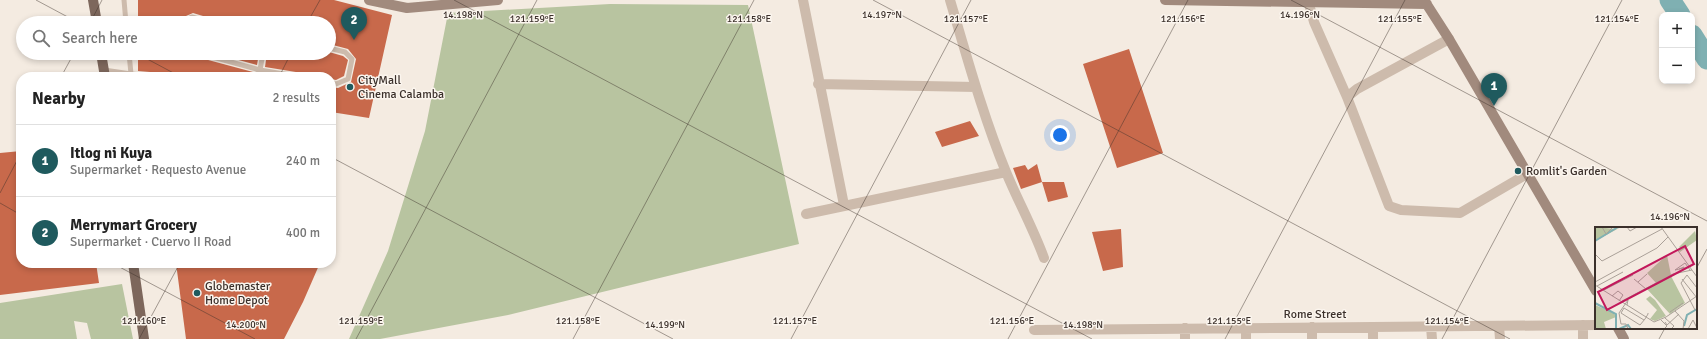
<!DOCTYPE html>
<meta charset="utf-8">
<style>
:root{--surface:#fff;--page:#f2f2f2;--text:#222;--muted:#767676;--line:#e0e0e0;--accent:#1f5a5e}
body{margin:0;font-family:Signika,sans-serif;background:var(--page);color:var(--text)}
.controls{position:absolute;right:12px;top:12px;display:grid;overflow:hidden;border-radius:8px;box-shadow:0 2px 6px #0003}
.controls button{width:36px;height:36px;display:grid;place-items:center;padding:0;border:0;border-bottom:1px solid var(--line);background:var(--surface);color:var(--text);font:20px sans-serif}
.you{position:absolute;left:1060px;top:135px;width:14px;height:14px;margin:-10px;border:3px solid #fff;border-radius:50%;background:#1a73e8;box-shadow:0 0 0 6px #1a73e833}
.badge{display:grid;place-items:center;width:26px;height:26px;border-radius:50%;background:var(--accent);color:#fff;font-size:13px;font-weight:700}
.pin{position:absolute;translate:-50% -33px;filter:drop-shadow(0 1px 2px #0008)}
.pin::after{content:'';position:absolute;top:21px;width:14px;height:12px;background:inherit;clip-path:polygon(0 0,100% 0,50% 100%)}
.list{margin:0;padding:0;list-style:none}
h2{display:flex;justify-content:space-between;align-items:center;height:52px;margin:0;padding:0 16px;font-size:17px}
h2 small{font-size:13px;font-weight:400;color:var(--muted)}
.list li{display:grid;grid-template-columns:26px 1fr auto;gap:12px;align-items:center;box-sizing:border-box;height:72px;padding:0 16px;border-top:1px solid var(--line)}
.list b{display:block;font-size:15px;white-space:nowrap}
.list p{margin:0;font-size:13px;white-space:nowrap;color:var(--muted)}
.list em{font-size:13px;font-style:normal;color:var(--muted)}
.icon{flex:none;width:22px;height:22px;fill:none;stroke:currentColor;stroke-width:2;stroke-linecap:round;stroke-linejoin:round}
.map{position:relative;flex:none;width:1707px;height:339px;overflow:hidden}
.search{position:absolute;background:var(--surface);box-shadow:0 2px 6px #0003;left:16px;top:16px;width:320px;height:44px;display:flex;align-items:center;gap:10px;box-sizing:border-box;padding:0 14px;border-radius:22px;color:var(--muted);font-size:15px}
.panel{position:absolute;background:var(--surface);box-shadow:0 2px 6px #0003;left:16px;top:72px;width:320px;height:196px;border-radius:16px}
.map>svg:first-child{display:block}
.green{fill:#b8c4a0}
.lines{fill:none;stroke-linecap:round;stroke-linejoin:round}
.river{stroke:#7fb0b2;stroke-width:21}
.building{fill:#c8694b}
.lane{stroke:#cdbbac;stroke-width:5}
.street{stroke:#cdbbac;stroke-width:10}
.secondary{stroke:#a18a7d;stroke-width:10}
.primary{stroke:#7d675c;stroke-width:10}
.ticks{fill:none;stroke:#3b302b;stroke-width:1;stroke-opacity:0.45}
.poi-dot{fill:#1f5a5e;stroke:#fbf5ee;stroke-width:1.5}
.labels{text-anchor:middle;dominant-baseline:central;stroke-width:3;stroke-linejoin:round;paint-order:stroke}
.poi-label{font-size:12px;fill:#3b302b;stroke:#fbf5ee;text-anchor:start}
.street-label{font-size:12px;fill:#3b302b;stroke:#fbf5ee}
.inset-river{fill:none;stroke:#7fb0b2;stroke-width:2}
.inset-road{fill:none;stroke:#aaa098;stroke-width:1}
.view{fill:#c2185b;fill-opacity:0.15;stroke:#c2185b;stroke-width:2}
.inset-edge{fill:none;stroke:#3b302b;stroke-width:2}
.ticks-label{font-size:10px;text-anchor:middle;fill:#3b302b;stroke:#fbf5ee;stroke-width:3;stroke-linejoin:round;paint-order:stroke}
</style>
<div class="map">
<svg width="1707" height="339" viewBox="0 0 1707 339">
<rect width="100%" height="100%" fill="#f4ebe1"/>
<path class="green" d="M610 4 748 5 799 244 508 315 380 339H349L388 251 425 131 448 13Z
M122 284 133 339H91L87 323 74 321 77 339H0V303Z"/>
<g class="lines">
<path class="river" d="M1670 0 1680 15
M1692 35 1707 59"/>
</g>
<path class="building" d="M138 0H334L392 15 369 118 331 112V87L338 88 351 82 356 59 348 49 329 44V23H216L213 19 193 13 186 16 182 23H138Z
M1129 49 1163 153 1117 168 1083 64Z
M329 52 343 56 348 60 344 76 336 80 331 79V77H305L302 73 265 67 267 53Z
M138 53H194L197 57 253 72 251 77H166L162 73 138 71Z
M213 53H259L257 65Z
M970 121 979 136 942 147 935 132Z
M21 151V263H96L99 283 0 295V153Z
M1037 164 1042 182 1021 189 1013 168 1025 165 1028 170Z
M1042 182H1064L1068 197 1048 202Z
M1121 229 1123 267 1103 271 1092 232Z
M176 263H320L303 302 284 339H186Z"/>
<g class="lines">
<path class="lane" d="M124 0 126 23
M186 23 188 19 192 17 212 23
M329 48 345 52 352 59 348 79 336 84 331 83
M129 53 131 74 162 77
M198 53 260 70 263 53
M104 70 131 74
M255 77 260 70 301 77"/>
<path class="street" d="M803 0 844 205
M950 0C967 57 983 116 1006 172 1018 201 1033 228 1044 258
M1309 4 1314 22 1347 97
M1449 39 1357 89 1347 97 1389 206 1401 210 1460 213 1527 174
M818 84 976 87
M806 214 1006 172
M1583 325V339
M1499 326 1500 339
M1373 327V339
M1431 327 1432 339
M1246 328V339
M1034 330 1596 325
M1185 339V328
M1312 339V327"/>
<path class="secondary" d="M369 0 407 8 498 0
M1165 0 1427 4
M1424 0 1449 39 1596 291
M1618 328 1624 339"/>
<path class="primary" d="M93 0 97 23
M101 53 105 77
M133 263 144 339"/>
</g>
<path class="ticks" d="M36 0 79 23M454 0 1092 339M873 0 1510 339M1291 0 1707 221M90 23 102 0M307 23 320 0M136 53 181 77M61 77 74 53M279 77 291 53M331 157 673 339M0 193 21 153M0 203 21 215M112 263 255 339M1696 269 1707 249M139 339 180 263M356 339 537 0M573 339 754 0M791 339 971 0M1008 339 1188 0M1225 339 1405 0M1442 339 1622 0M1659 339 1665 328"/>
<g class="poi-dot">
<circle cx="350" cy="87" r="4"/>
<circle cx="1518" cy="171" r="4"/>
<circle cx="197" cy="293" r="4"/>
</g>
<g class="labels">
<g class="poi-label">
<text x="358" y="80">CityMall<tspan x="358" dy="14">Cinema Calamba</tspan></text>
<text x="1526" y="171">Romlit's Garden</text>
<text x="205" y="286">Globemaster<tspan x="205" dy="14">Home Depot</tspan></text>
</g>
<g class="street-label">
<text x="1315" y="314">Rome Street</text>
</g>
</g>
<g transform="translate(1595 227)">
<rect width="102" height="102" fill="#f4ebe1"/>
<path d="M0 0 21 2 26 0 0 14ZM100 4 102 13 85 25 82 22H86L84 20ZM72 28 76 48 61 56 52 46ZM76 49 90 76 75 87 52 62ZM55 69 60 73 71 89 60 94 55 92 62 83 51 72ZM0 78 19 86 21 90 9 95 11 102H0Z" fill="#b8c4a0"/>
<path class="inset-river" d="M0 14 23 0M0 76 21 87V102M89 99 92 88 102 82M24 102 33 98 36 102"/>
<path class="inset-road" d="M7 0 11 7 18 0M32 0 35 4 42 0M66 0 102 50M0 27 7 34 67 2M80 43 90 36 95 43M80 43 89 41V40L84 42M92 48 86 56 100 83M92 48 102 61M39 52 51 62M87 52 102 71M0 55 62 21 73 10M43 55 52 47M0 58 59 95 71 90 102 69M2 59 28 45M9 63 38 48M17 69 23 64 28 68 24 74M27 74 78 47 97 43M32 78 33 73 24 86 26 97H31L33 102M80 84 89 94 88 102M75 85 88 76M70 91 79 99 76 102M49 93 29 81 26 86 45 98 50 92 53 87V86M66 93 72 99 69 102M70 95 72 98 84 87M93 102 98 93 102 101"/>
<path class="view" d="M90 19 99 37 12 83 3 65Z"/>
<rect width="102" height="102" class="inset-edge"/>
</g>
<g class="ticks-label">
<text x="463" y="18">14.198°N</text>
<text x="882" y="18">14.197°N</text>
<text x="1300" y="18">14.196°N</text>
<text x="532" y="22">121.159°E</text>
<text x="749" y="22">121.158°E</text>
<text x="966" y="22">121.157°E</text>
<text x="1183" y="22">121.156°E</text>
<text x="1617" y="22">121.154°E</text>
<text x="1400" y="22">121.155°E</text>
<text x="1670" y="220">14.196°N</text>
<text x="144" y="324">121.160°E</text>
<text x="361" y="324">121.159°E</text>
<text x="578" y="324">121.158°E</text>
<text x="795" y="324">121.157°E</text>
<text x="1012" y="324">121.156°E</text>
<text x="1229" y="324">121.155°E</text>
<text x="1447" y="324">121.154°E</text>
<text x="246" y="328">14.200°N</text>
<text x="665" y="328">14.199°N</text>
<text x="1083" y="328">14.198°N</text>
</g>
</svg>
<div class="controls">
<button>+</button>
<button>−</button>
</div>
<div class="you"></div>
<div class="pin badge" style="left:1494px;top:106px">1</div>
<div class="pin badge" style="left:354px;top:40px">2</div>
<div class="search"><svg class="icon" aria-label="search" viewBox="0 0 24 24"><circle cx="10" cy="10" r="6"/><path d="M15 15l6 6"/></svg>Search here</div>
<section class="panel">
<h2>Nearby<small>2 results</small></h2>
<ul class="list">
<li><span class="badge">1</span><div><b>Itlog ni Kuya</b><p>Supermarket · Requesto Avenue</p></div><em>240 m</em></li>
<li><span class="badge">2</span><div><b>Merrymart Grocery</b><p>Supermarket · Cuervo II Road</p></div><em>400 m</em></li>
</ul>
</section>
</div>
